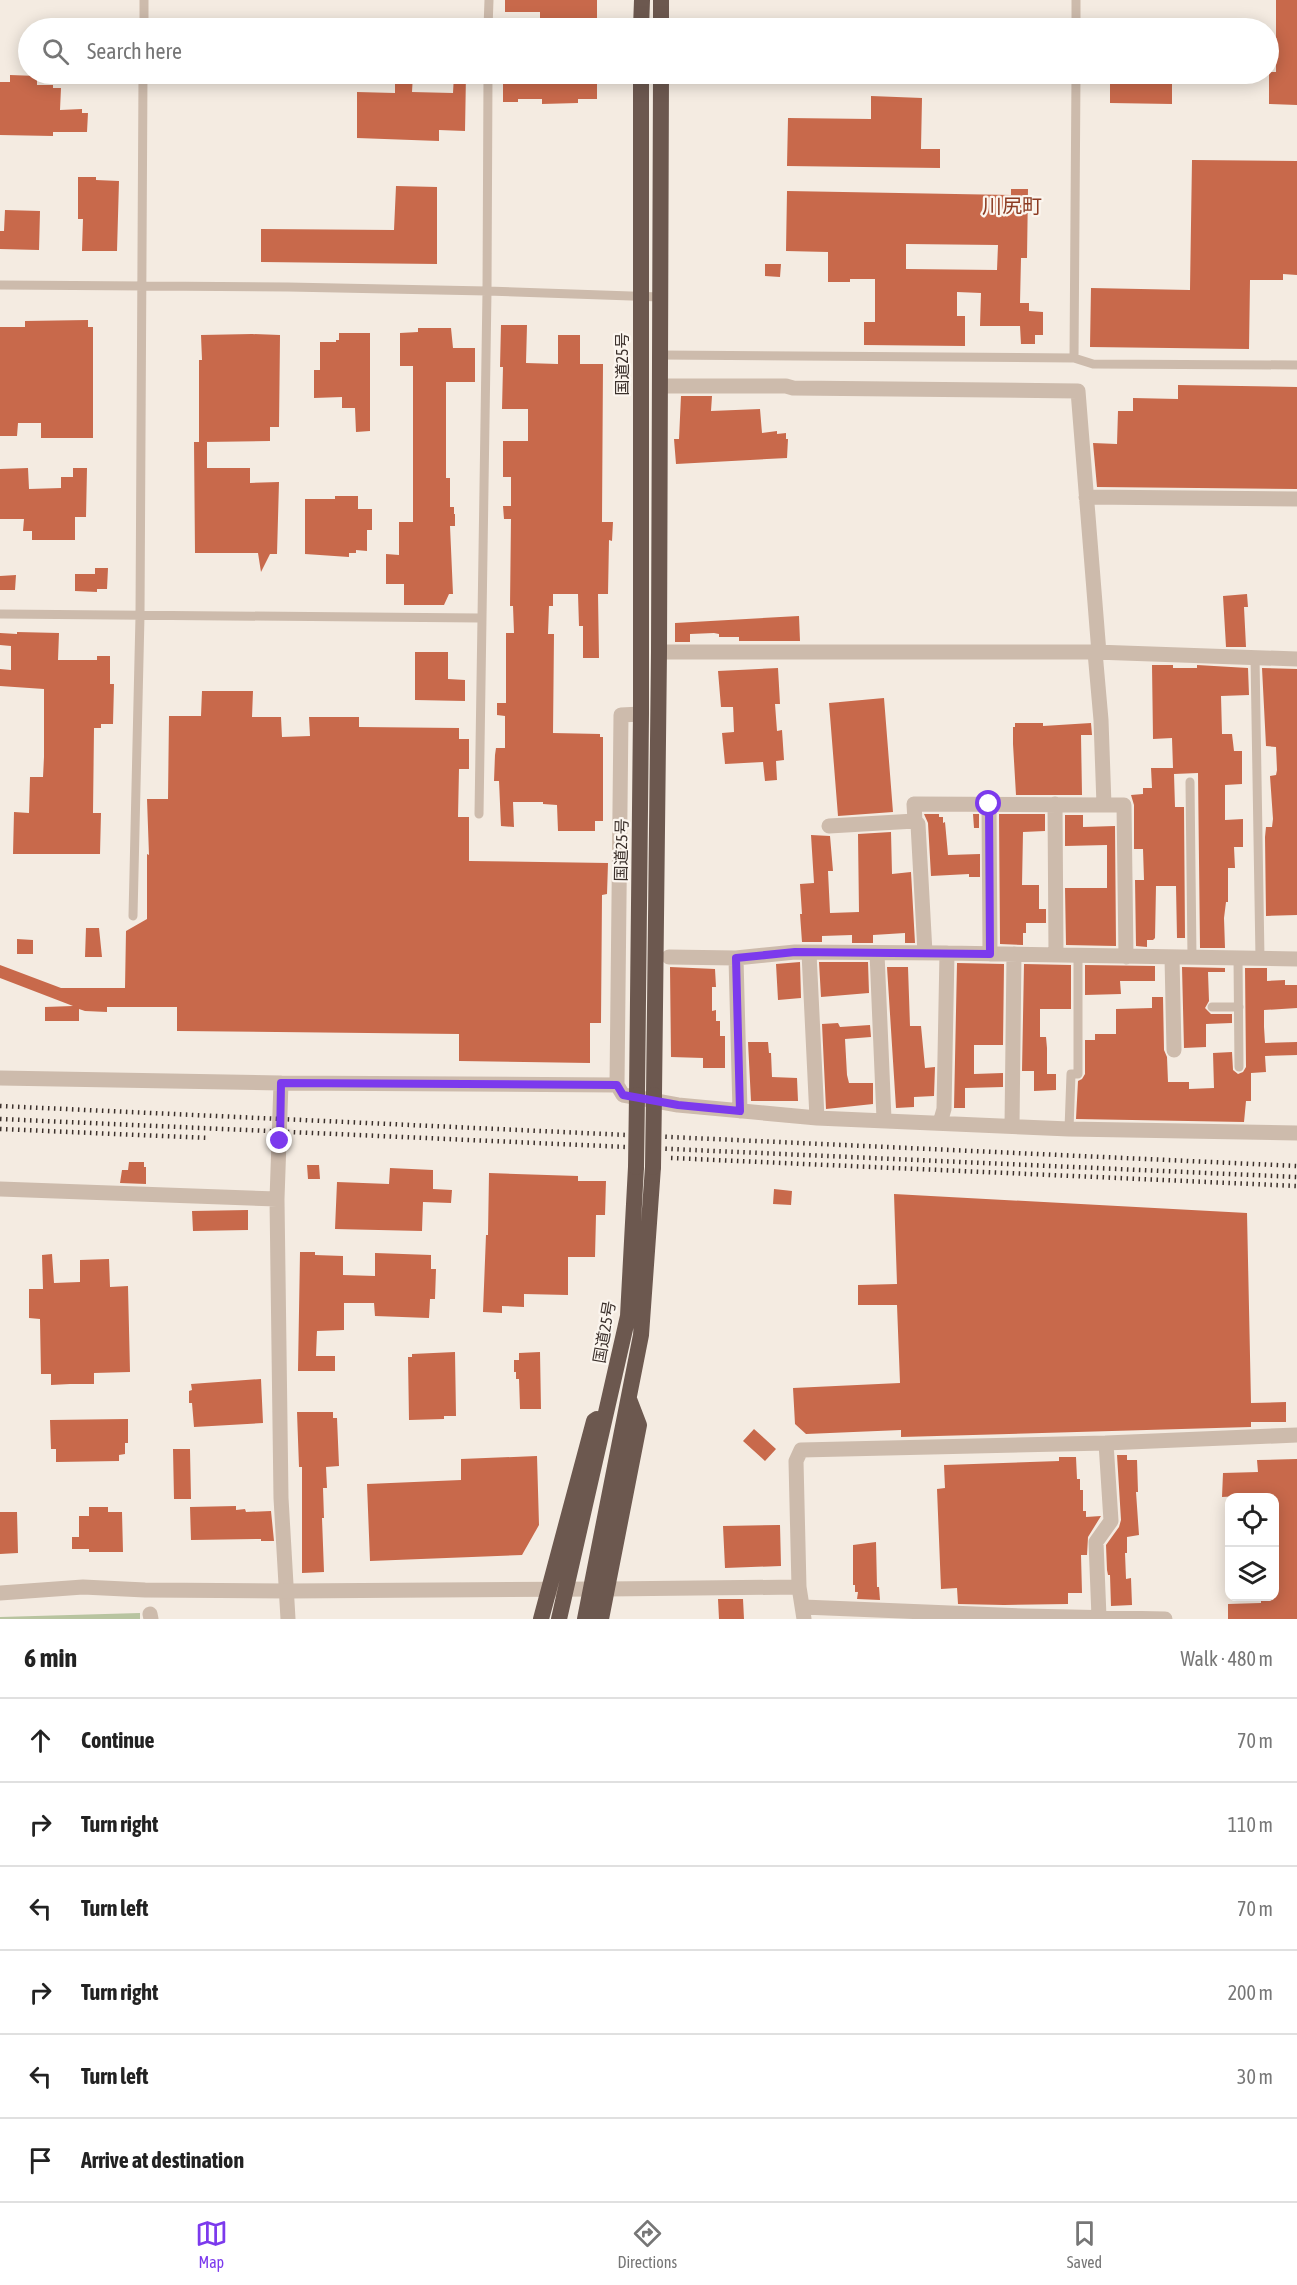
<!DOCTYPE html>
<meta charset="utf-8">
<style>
:root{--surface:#fff;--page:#f6f6f6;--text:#222;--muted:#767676;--line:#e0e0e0;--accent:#7c3aed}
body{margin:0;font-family:"Asap Condensed","Noto Sans JP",sans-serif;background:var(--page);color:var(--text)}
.controls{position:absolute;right:18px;bottom:18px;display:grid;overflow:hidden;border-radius:12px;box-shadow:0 3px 15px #0003}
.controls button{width:54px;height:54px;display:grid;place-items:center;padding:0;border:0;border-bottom:2px solid var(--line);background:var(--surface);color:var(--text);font:30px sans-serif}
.stop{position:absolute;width:18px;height:18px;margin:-14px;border:4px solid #7c3aed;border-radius:50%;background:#fff}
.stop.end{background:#7c3aed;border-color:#fff;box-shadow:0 2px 6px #0008}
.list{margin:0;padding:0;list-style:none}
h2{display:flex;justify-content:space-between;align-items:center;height:78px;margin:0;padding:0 24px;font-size:26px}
h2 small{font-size:20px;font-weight:400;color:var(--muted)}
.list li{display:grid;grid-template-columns:39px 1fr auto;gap:18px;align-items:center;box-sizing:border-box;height:84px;padding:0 24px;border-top:2px solid var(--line)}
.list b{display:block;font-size:22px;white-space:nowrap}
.list em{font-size:20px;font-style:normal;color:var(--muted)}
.icon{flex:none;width:33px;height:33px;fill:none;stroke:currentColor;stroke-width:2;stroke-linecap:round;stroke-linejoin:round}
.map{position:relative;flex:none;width:1297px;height:1619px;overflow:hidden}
.search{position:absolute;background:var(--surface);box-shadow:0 3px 15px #0003;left:18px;right:18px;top:18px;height:66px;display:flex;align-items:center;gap:15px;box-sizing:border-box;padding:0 21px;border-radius:33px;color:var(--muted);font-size:22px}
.sheet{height:582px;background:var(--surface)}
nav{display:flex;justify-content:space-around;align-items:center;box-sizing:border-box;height:84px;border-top:2px solid var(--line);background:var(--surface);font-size:16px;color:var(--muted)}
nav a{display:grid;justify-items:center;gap:3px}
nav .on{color:var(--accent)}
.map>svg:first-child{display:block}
.green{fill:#b8c4a0}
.building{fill:#c8694b;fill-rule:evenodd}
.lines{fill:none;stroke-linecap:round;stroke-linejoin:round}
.service{stroke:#cdbbac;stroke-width:9}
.minor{stroke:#cdbbac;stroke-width:15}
.tertiary{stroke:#cdbbac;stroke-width:15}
.trunk{stroke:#6c584f;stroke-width:16}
.rail{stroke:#3b302b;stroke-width:4.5;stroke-dasharray:1.5 4.5;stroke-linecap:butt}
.trunk-bridge{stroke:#6c584f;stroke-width:16}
.route{stroke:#7c3aed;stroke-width:8}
.labels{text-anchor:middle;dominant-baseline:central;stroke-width:4.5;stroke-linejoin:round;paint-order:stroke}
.street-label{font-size:16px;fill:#3b302b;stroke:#fbf5ee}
.quarter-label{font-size:20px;fill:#8c3b22;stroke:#fbf5ee}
</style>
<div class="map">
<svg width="1297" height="1619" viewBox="0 0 1297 1619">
<rect width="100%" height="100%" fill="#f4ebe1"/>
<path class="green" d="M140 1613V1619H0V1617Z"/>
<path class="building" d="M505 0H597V28H540V12H505Z
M1276 0H1297V105L1269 104V72H1276Z
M395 74H413L412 92 453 93 454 74H466L465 131 439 130V141L357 138V92L395 93Z
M503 74H597V99H578V103L542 104V99H518V102H503Z
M1110 74H1172V104L1110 103Z
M10 75 37 76V85H53V88H61L60 110 82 109V113H88L87 132H53V136L0 135V82H10Z
M871 96 922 98 921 149H940V168L787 166 788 118 871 119Z
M1192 160 1297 161V275L1283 274V280H1250L1249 349 1090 347 1091 288 1190 290Z
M78 177H96V180L119 181 117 251H82L83 219H78Z
M396 186 437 187V264L261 262V229L394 230Z
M1011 189H1028L1027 258H1021L1020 303H1029V311L1043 312V335H1035V344H1021L1020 326H980L981 293 957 292V316H965V346L864 345V322H875V279H850V282H828V252L786 251 787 191 1011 195ZM906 244 998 245 997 270 906 269Z
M5 210 40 211 39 250 0 249V231H4Z
M765 264H781L780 277 765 276Z
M88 320V327H93V438H41V423H18L17 436H0V327H25V321Z
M501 325H527L526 363 558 364V335H580V364H603L602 522H613L612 541 609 540 608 594H598L599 658H583V626H579L578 594H553V606H549L548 634H554L553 733 600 734V737H603V821H595V831H558L557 805 543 804V802H513L514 827 501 826 499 781H494L495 755 496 748H505V716L497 715V703H506V633H514L513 606H510L511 519H504L503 506H511V477H503V441H528V409H502L503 367H500Z
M418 328H451L453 348H475V382H446V478H450V507H454V514H455V526H450L453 594H449L444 605H404V584H386V554L399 555V522H413V366H400V333L418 332Z
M339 333H370V431L356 432 355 408H342V397L314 398V370H320V342H336V340H339Z
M252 334 280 335 279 427H270V441L202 442H207V468H250V483L279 482 277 554H270L261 572 258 553H195L194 442H199V360H202L201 335Z
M1178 385 1297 387V489L1097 487 1093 443 1117 444 1118 411H1133V398L1178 399Z
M681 396H712L711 411 760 409 762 433 777 431V434L786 433V439H788L787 458 676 464 674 439H679Z
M28 468 29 489 61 488V477H73V468H87L86 517H75V540H32V531H23L24 519H0V469Z
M335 496H358V509H372V530H367V551L356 550V553H349V557L305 554V499H335Z
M95 568H108L107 589H97V592L75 591V574H95Z
M16 575 15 590H0V576Z
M1247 594 1248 607H1244L1246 647H1226L1223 596Z
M799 616 800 641H739V637H719V634L714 633 690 634V642H675V623Z
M17 632 59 633 58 660H97V656H110V684H114L113 724H101V728H94L93 813H101L100 854H13L14 812 29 813 30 777H43L44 757V689L0 686V669L11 670V646L0 645V633L17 634Z
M415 652H448V679L465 680V701L415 700Z
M1152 665H1173V668H1197V665L1248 668 1249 695 1221 696 1222 734H1232L1234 751H1242V784L1225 785V820L1243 819V847H1234L1235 868H1228V902H1226L1224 918 1225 948H1200L1198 773 1174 774 1175 807H1184L1185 938H1177L1176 886H1156L1155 938 1153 940H1147V947L1136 946 1135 880H1144L1143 849H1134V805L1131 795 1143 794V788H1152L1151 768H1173L1172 738 1153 739Z
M778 668 780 704H775L777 731 782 730 784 760 776 761 777 780 765 781 763 762 725 764 722 733 734 732 733 707H721L718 671Z
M1262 668 1297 669V915L1266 916 1265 837 1266 827H1272L1273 819 1270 776 1276 775 1277 770 1276 747 1266 746Z
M202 691H253L252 717H281L282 737 310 736 309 717H359V727L459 728V739H469V769H459L458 817H469V861L608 863 607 894 602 895 601 1023H590V1063L459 1061V1034L177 1031V1007H107V1012L85 1011 79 1009V1021H45V1007L73 1006 0 978V965L61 988H125L126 931 147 919V854L149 855 147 799H168L169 716H201Z
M884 698 893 812 838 816 829 703Z
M1015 723H1043V726L1091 723 1092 735H1081L1082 795H1016L1013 744V727H1015Z
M924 814H939V817H943V823L945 822 948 855 980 854V877H969V874L931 876 928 823Z
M973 814H979V828H974Z
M999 814H1045V831L1023 832 1022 885H1039V909H1046V923H1026V933H1023V945L1000 944Z
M1065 815H1083V827L1115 826 1116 946 1066 945 1065 888H1107V845L1065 846Z
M891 832 892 874 911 872 915 943H905V933L873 935V943H852V935L822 936V942H802L800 914H802L800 884 814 883 811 835 830 836 833 871H828L830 913 859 912 858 834Z
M86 928H99L102 957H85Z
M17 939 33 940V954H17Z
M800 962 801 998 778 1000 776 964Z
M819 962H868L869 993 821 997Z
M957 963 1004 964 1003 1045H974V1074L1003 1073V1087L965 1088V1108H954Z
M1024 964 1071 965V1009H1040V1037H1046L1047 1048V1074H1056V1090L1034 1091V1071H1022Z
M1085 965 1155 966V981H1120L1121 994 1085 995Z
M670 967 715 969 716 987H712V1011L716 1010V1021H720V1036H725V1068H703V1058L671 1057Z
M887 967H908L910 1026H921L925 1068 935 1067 934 1096 914 1097V1107L896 1108Z
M1182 967 1225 968V972H1208L1209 1001 1205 1008 1211 1014H1232V1023L1206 1024V1047L1184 1048Z
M1245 968H1267V981L1285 980V985H1297V1008L1264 1010V1027L1265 1043 1297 1042V1055L1265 1056 1266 1072 1251 1073V1101H1246L1244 1122 1076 1119 1078 1081 1082 1079 1085 1074V1040H1095V1034H1116V1009L1152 1008V997H1163L1164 1050 1167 1057 1168 1082H1189V1089L1214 1088 1213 1053 1232 1052 1233 1070 1238 1074 1243 1072 1246 1067Z
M838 1023 840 1027 870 1025 871 1037 845 1039 847 1075 849 1083H873V1104L826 1109 822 1024Z
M748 1042H768L769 1053H771L772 1077 797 1078 798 1101H751Z
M129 1162H144V1167H146V1184L120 1183 122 1170H128Z
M307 1165H319L320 1179H308Z
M390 1168 433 1170V1189L452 1190 451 1203 423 1202 422 1231 335 1229 337 1182 389 1184Z
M489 1173 578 1176V1181H606L605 1215H596L595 1257H568V1295L524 1294V1307L502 1306V1313L483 1312 486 1235H488Z
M774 1189 792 1191 791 1205 773 1204Z
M894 1194 1247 1213 1251 1403 1286 1402V1422H1251V1427L901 1437V1430L806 1434 795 1424 793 1388 900 1383 897 1305H858V1285L897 1284Z
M248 1210V1230L193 1231 192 1211Z
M300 1252H315V1255L343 1256V1275L375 1276V1253L431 1255V1269H436L435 1299H430L429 1318 375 1316 374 1303H344V1330L317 1331 316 1356H335V1371H298Z
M52 1254 54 1283 80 1282V1260L109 1259 110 1287 128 1286 130 1372 94 1373V1384H70L51 1385V1374H41L40 1319 29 1318V1289H43L42 1255Z
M455 1352 456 1416H444V1419L409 1420 408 1357H412V1354Z
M540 1352 541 1409H520L519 1379H516V1372H514V1360H519V1353Z
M261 1379 263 1423 194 1427 192 1403H189V1391L192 1390 191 1384Z
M297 1412H333V1418H337L339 1466 326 1467 327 1488H323L324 1518H322L324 1572 302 1573V1467H299Z
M128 1419V1443H125V1454L119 1455V1461L56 1462V1449H51L50 1420Z
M754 1429 776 1449 765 1461 743 1441Z
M173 1449H190L191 1499H174Z
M1117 1455H1127V1460H1137L1138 1492H1136L1139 1535 1127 1537V1553H1125L1126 1579 1131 1578 1132 1605 1111 1606 1110 1575H1108L1107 1570 1106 1545 1119 1527 1121 1520Z
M537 1456 539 1525 522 1555 370 1561 367 1484 461 1480V1459Z
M1059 1457H1076L1077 1479H1080V1490H1083V1511H1086V1517L1101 1516 1088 1537 1087 1555H1081L1082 1593H1068V1604L1004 1605 958 1604 957 1588 941 1589 937 1489 945 1488 944 1465 1059 1461Z
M1297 1459V1619H1228V1604L1261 1603V1596H1275V1497H1258V1495L1222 1497 1223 1473 1258 1472 1257 1460Z
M236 1506V1510L245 1509 246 1512 271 1511 274 1541H261V1539L191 1540 190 1507Z
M89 1507H108V1512H122L123 1552H89V1549H72V1537H79V1516H89Z
M0 1512H17L18 1553 0 1554Z
M780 1525 781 1566 725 1568 723 1526Z
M876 1542 877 1587H879L880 1600 857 1599 858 1592H855V1585H853V1545Z
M718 1599H743L744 1619H719Z"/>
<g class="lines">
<path class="service" d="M144 28V0
M488 28 489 0
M1076 28V0
M0 285 288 287 487 291 660 297
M660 355 1074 358 1093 364 1297 365
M1074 358 1076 74
M0 614 480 618
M1255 657 1260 958
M1190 782 1192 957
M479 814 487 291 488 74
M133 916 140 616 143 74
M1238 958 1239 1067
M1212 1007H1239
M1069 1129 1071 1074H1078V956"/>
<path class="minor" d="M660 386H786L793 388 1078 391 1099 653
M1086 497 1297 499
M659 652H1095L1297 659
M1095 652 1101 720 1104 805H1124L1126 957
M641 714 621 715 617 1085 623 1095 678 1105 817 1118 1069 1129 1297 1133
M989 804 990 954
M1055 804 1056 955
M915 821 918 824 925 953
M829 826 915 821 914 804 1104 805
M809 953 817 1118
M877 953 884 1119
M669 957 736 958 795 952 947 953 1297 959
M1172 957 1174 1050
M736 958 740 1111
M0 1078 281 1083 617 1085
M281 1083 277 1199 281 1498 288 1619
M940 1123 944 1109 947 953
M1012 1126 1014 954
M0 1189 277 1199
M607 1589 799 1587
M803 1607 1024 1616 1165 1619
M150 1614 151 1619
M1099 1617 1096 1542 1111 1521 1106 1443
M804 1619 799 1587 796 1461 801 1450 1106 1443 1297 1435"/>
<path class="tertiary" d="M0 1593 83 1587 145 1590 288 1591 601 1589"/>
<path class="trunk" d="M641 28 642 0
M661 28V0
M637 1095 641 714V74
M654 1095 659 652 661 74
M541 1619 594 1421 597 1419
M559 1619 628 1316 636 1167
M585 1619 641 1335 653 1167
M601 1619 639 1425 629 1399"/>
<path class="rail" d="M0 1106 1297 1166
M0 1119 1297 1177
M0 1129 209 1138
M671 1158 1297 1186"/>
<path class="trunk-bridge" d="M636 1167 637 1095
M653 1167 654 1095"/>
</g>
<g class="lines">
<path class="route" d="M280 1141 281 1083 617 1085 623 1095 678 1105 740 1111 736 958 795 952 990 954 989 804"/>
</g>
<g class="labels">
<g class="street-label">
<text transform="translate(622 364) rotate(-90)">国道25号</text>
<text transform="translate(621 850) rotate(-89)">国道25号</text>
<text transform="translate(604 1332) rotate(-80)">国道25号</text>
</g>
<g class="quarter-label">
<text x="1012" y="205">川尻町</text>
</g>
</g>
</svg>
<div class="controls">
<button><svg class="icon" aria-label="locate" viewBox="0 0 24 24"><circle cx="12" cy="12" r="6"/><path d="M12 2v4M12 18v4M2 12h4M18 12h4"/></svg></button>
<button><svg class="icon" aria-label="layers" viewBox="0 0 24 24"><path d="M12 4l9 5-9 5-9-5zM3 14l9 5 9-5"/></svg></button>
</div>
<div class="stop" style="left:989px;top:804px"></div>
<div class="stop end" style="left:280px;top:1141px"></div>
<div class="search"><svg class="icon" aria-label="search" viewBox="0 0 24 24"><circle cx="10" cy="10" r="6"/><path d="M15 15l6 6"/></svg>Search here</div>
</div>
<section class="sheet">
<h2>6 min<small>Walk · 480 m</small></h2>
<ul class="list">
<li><svg class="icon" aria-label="ahead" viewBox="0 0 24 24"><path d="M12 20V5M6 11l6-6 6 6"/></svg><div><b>Continue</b></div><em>70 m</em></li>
<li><svg class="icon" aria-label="right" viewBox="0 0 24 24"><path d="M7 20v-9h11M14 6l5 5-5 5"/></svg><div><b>Turn right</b></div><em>110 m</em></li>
<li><svg class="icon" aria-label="left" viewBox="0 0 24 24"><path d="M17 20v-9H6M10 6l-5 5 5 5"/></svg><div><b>Turn left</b></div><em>70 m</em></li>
<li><svg class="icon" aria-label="right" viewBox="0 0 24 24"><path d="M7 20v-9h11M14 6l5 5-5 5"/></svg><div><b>Turn right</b></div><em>200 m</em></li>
<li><svg class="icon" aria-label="left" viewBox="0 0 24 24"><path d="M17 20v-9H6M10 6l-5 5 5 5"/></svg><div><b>Turn left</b></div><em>30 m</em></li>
<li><svg class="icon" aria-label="arrive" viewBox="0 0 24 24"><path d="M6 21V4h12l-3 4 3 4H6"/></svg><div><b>Arrive at destination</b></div></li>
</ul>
</section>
<nav>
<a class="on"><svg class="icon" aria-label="map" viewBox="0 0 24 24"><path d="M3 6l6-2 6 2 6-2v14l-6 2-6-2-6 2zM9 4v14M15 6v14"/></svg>Map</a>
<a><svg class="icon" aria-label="directions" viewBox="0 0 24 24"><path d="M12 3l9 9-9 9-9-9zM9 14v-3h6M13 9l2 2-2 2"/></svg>Directions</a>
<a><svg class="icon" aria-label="saved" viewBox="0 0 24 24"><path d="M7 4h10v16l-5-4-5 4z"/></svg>Saved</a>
</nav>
